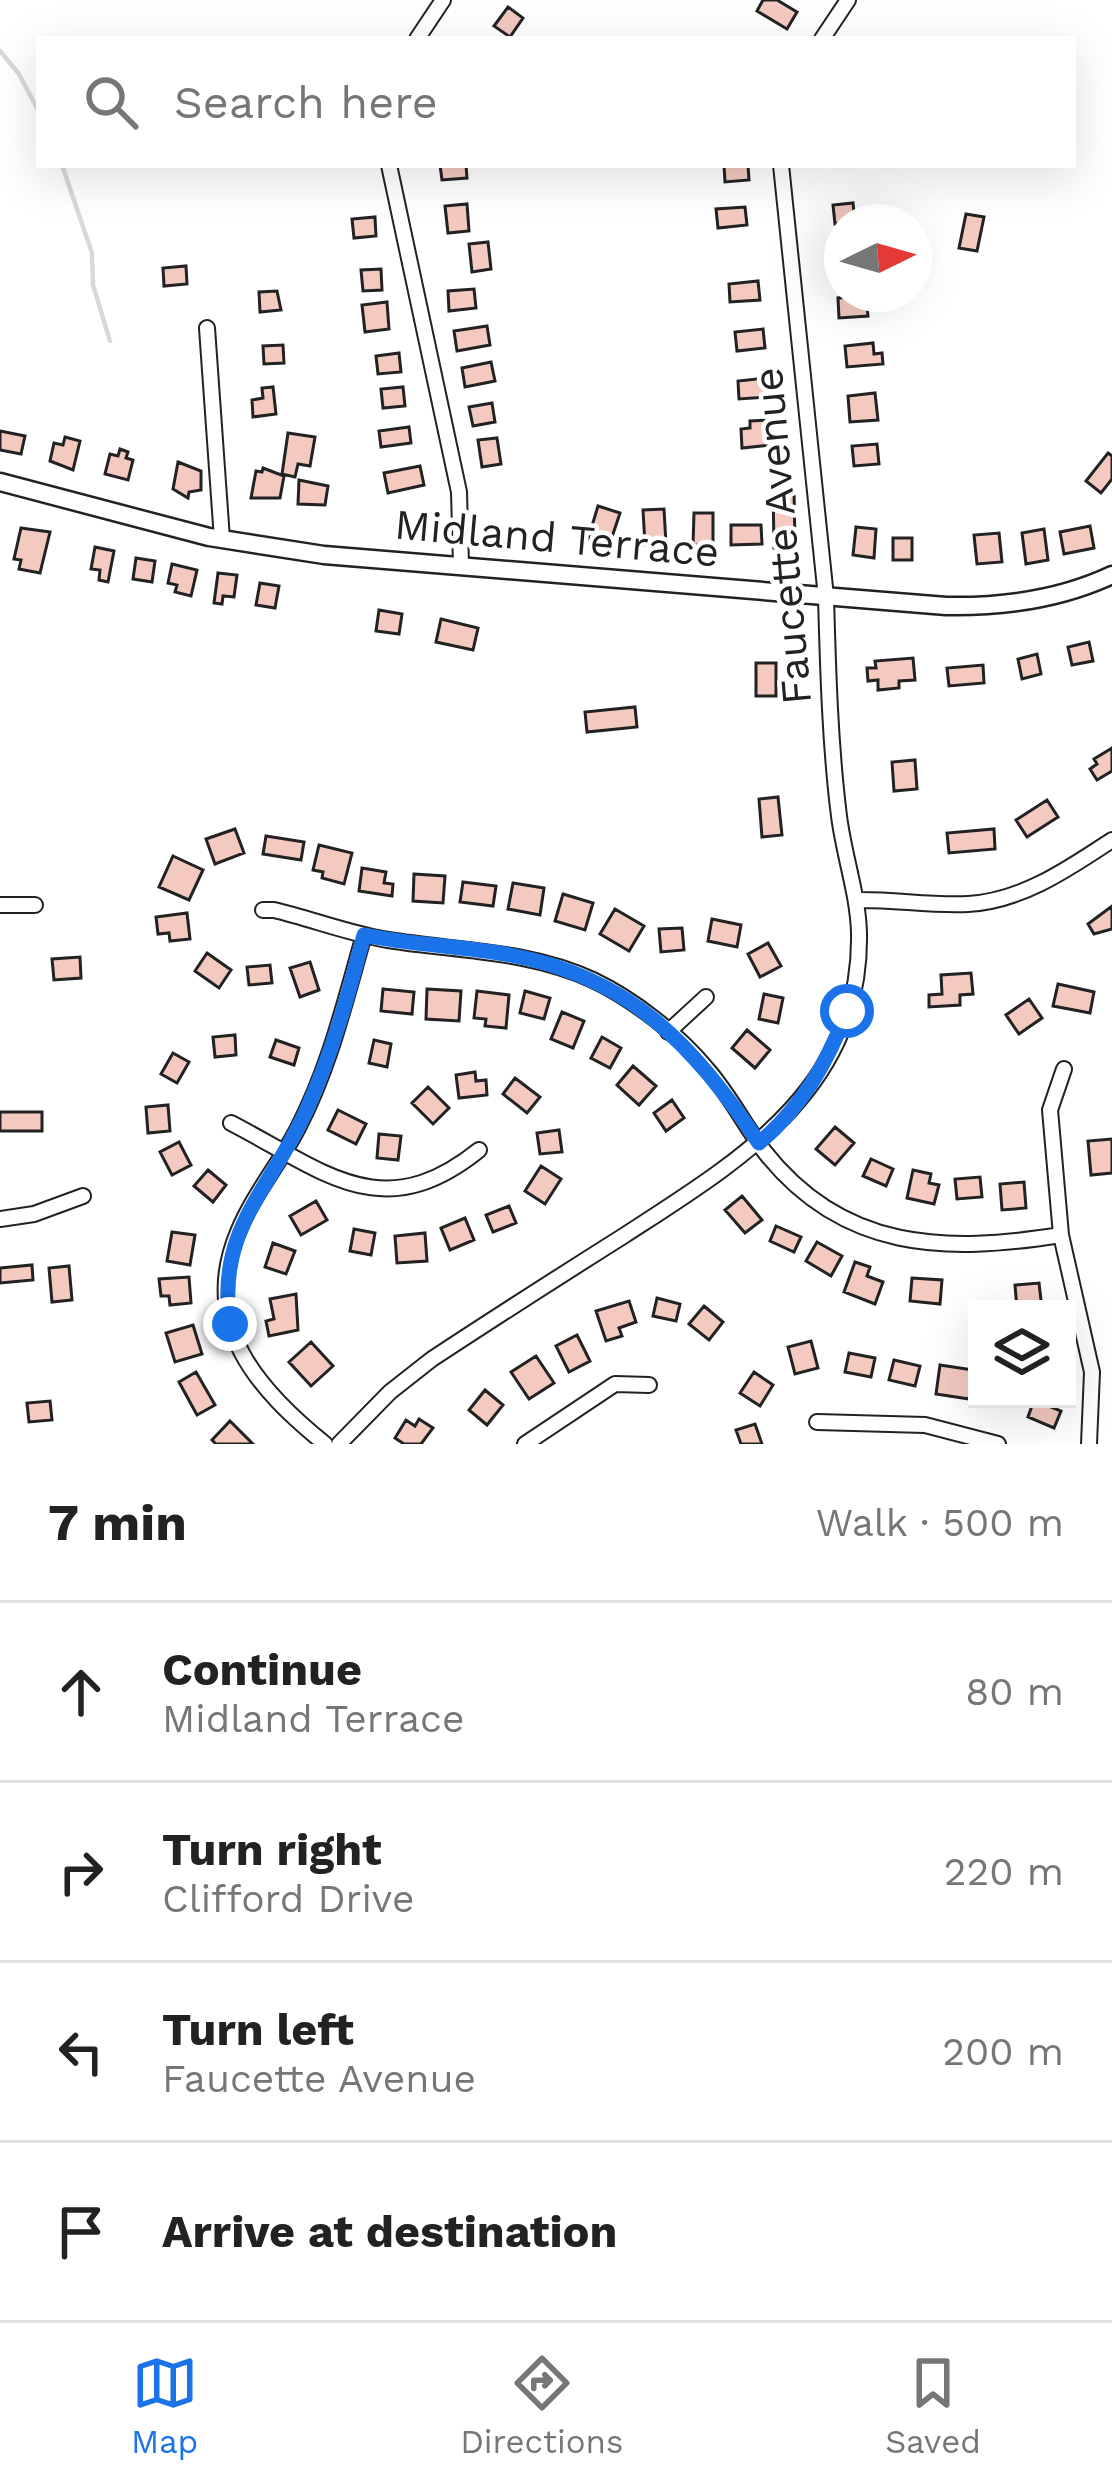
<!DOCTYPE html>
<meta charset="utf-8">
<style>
:root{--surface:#fff;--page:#f2f2f2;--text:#222;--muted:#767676;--line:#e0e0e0;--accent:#1a73e8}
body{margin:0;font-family:"Work Sans",sans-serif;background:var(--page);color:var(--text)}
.controls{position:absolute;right:36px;bottom:36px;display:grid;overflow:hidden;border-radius:0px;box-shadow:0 12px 48px #0002}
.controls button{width:108px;height:108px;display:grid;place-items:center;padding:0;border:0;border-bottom:3px solid var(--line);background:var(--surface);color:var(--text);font:60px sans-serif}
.compass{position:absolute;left:824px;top:204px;width:108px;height:108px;border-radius:50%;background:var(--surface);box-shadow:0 12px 48px #0002;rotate:85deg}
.stop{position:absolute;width:36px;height:36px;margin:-27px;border:9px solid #1a73e8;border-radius:50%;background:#fff}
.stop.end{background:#1a73e8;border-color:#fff;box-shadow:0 3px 12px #0008}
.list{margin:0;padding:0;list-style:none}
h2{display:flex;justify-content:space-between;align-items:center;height:156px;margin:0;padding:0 48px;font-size:51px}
h2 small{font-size:39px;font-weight:400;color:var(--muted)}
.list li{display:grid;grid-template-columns:78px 1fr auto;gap:36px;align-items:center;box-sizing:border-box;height:180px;padding:0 48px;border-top:3px solid var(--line)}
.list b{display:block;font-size:45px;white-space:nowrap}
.list p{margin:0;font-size:39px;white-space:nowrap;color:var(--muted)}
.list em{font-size:39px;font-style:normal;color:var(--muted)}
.icon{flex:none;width:66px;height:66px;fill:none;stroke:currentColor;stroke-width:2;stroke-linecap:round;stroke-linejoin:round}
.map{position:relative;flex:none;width:1112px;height:1444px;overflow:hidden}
.search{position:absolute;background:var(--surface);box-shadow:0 12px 48px #0002;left:36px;right:36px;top:36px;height:132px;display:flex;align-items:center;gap:30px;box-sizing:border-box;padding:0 42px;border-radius:0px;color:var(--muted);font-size:45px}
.sheet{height:876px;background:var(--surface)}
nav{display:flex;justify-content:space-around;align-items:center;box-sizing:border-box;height:168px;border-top:3px solid var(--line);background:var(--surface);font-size:33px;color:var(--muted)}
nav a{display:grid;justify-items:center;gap:6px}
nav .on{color:var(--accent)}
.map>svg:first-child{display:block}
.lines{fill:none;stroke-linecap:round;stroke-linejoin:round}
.stream{stroke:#d9d9d9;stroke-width:4.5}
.building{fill:#f3c9c0;stroke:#222;stroke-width:3}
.minor-casing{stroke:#222;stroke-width:18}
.tertiary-casing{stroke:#222;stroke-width:21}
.minor{stroke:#fff;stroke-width:14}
.tertiary{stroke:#fff;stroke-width:16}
.route{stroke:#1a73e8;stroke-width:15}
.labels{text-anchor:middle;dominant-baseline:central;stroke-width:9;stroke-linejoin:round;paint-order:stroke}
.street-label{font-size:42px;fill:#222;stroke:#fff}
</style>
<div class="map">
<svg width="1112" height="1444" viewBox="0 0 1112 1444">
<rect width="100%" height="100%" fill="#fff"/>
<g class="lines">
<path class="stream" d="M0 51 19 74 39 112
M62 165 92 253 93 285 110 341"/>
</g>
<path class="building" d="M763 0H777L797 12 787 29 757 11Z
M508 7 523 18 510 37 494 26Z
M440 165H466L467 178 442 180Z
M724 165H748L749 180 725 182Z
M853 203 855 222 835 224 833 205Z
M467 204 469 231 448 233 445 206Z
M745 207 747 225 718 228 716 209Z
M966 214 984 217 977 251 959 248Z
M375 217 376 236 354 238 352 219Z
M488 242 491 269 472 272 469 244Z
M186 266 187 284 164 286 163 268Z
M381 269 382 290 363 291 361 270Z
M758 281 760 300 730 302 729 284Z
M474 289 476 308 449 311 448 291Z
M277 291 281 310 260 312 259 292Z
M866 296 868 316 839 318 838 298Z
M387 302 389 329 365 332 362 305Z
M487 326 490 345 457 351 454 331Z
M763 329 765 348 737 351 735 332Z
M873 343 874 354 882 353 883 364 847 367 845 346Z
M283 345 284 363 264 364 263 346Z
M399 353 401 372 378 374 376 356Z
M491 362 495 381 465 387 462 368Z
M766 378 768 397 739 399 738 381Z
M273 387 276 414 253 417 252 400 263 398 262 388Z
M403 387 405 406 383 408 381 389Z
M875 393 878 420 850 422 848 396Z
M492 403 495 422 473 426 469 407Z
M769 420 771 445 742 448 741 429 750 428V421Z
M409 427 411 443 381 447 379 431Z
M0 431 25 436 21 454 0 450Z
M288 433 315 437 310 466 298 464 295 477 282 474Z
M65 437 80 441 73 470 50 461 54 443 63 445Z
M497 438 501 464 482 467 478 440Z
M877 444 879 464 854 466 852 446Z
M120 449 128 452 126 458 133 460 128 480 105 474 110 454 118 456Z
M1108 453 1112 456V479L1101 493 1086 481Z
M178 462 201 471V490L189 492 188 498 173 489Z
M420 466 424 485 388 493 384 473Z
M263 468 284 476 280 498H251L256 471 262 472Z
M299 480 328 486 325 505 298 504Z
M773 488H794L795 548H774Z
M598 506 620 513 609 546 588 539Z
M664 509 666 544 645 545 643 510Z
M694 513H713V545H693Z
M731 525H761L762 544 731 545Z
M1090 526 1094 548 1064 554 1060 532Z
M856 527 876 529 874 558 853 555Z
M21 528 50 532 40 573 19 569 21 560 14 559Z
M1044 529 1048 560 1026 564 1022 533Z
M999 533 1002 562 977 564 974 535Z
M893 538H912V560H893Z
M95 547 114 551 108 582 99 580 100 570 91 569Z
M136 558 155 561 152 582 133 579Z
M172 564 197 570 191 596 175 592 177 585 168 583Z
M218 573 237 575 234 597 223 596 222 604 214 603Z
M260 583 279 586 275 608 256 605Z
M379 610 402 614 399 634 376 631Z
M441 619 478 628 473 650 436 642Z
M1089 642 1093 661 1072 665 1068 647Z
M1037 654 1041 674 1022 679 1018 659Z
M913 658 915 680 899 681V688L878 690V680L868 681 867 668H876L875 661Z
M756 663H776V696H756Z
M983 665 984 683 949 686 947 668Z
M635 707 637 727 587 732 585 712Z
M1112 748V771L1097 780 1090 769 1097 764 1094 759Z
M915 760 917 789 894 791 892 762Z
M778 797 782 835 762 837 759 799Z
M1047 800 1058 817 1027 837 1016 820Z
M235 829 244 853 215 864 206 839Z
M994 829 995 849 949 853 947 833Z
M266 836 304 842 301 860 263 854Z
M319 845 352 853 344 884 322 878 323 872 313 870Z
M173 856 203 870 189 900 159 887Z
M362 868 386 872 384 883 393 884 392 896 359 891Z
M414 874 445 876 443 903 413 901Z
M463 882 496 886 493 906 460 902Z
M513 883 544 888 540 915 508 909Z
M563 894 593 903 585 930 555 921Z
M1112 906V929L1094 934 1088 924Z
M615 909 644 926 629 951 600 934Z
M187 913 190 939 170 941 169 933 158 934 156 917Z
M712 919 741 925 737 947 708 941Z
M682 928 684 950 661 952 659 929Z
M768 943 781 966 760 977 748 954Z
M207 953 231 970 219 988 195 971Z
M80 957 81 978 54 980 52 959Z
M310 962 319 990 300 997 290 968Z
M270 965 272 983 249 985 247 967Z
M971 973 973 994 960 995V1005L929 1007V995L942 994 941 975Z
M1058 984 1094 992 1090 1013 1053 1006Z
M383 989 414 992 412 1014 381 1011Z
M427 989 461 991 459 1021 426 1019Z
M477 991 509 995 506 1028 485 1026 486 1019 474 1018Z
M525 991 550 998 544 1019 520 1013Z
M764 994 783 998 778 1023 759 1019Z
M1029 999 1042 1018 1019 1034 1006 1015Z
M562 1012 584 1021 573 1048 551 1039Z
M747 1030 770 1050 755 1068 732 1048Z
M235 1035 236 1055 215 1057 213 1037Z
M602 1037 621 1048 610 1068 591 1058Z
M276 1040 299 1048 294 1065 270 1057Z
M374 1040 391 1044 387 1067 369 1063Z
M173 1053 189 1062 177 1083 161 1074Z
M633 1066 656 1086 639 1105 617 1085Z
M475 1072 476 1081 486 1080 487 1095 459 1098 456 1075Z
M515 1078 540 1097 527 1113 503 1094Z
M428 1087 449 1108 433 1124 412 1103Z
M672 1100 684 1118 666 1131 654 1113Z
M168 1105 170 1131 148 1133 146 1107Z
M338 1110 366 1124 356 1144 328 1130Z
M0 1112H42V1131H0Z
M835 1127 854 1143 835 1165 816 1149Z
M559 1130 562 1152 540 1154 537 1133Z
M379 1134 401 1136 398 1160 377 1158Z
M1112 1139V1173L1091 1175 1088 1141Z
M179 1142 191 1165 172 1175 160 1152Z
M871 1159 893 1169 886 1186 863 1176Z
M541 1166 561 1179 545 1204 525 1191Z
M208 1170 226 1185 213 1202 194 1186Z
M913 1170 931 1174 929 1183 939 1185 934 1204 907 1198Z
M980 1177 982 1197 957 1199 955 1179Z
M1024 1182 1026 1208 1002 1210 1000 1184Z
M742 1196 762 1220 745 1233 725 1210Z
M316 1201 327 1220 301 1235 290 1216Z
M509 1206 516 1223 493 1232 486 1215Z
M465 1218 474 1240 450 1250 441 1228Z
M776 1226 801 1237 794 1252 770 1241Z
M354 1229 375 1233 371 1255 350 1251Z
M172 1232 195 1235 190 1265 167 1261Z
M425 1233 427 1261 397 1263 395 1236Z
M817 1242 842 1256 831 1276 806 1261Z
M273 1243 295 1251 286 1274 265 1267Z
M855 1262 870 1267 867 1276 883 1282 875 1304 844 1292Z
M32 1265 33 1280 0 1283V1268Z
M69 1266 72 1300 52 1302 49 1268Z
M189 1277 191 1303 170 1305 169 1296H161L159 1279Z
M912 1278 942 1280 940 1304 910 1301Z
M1039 1283 1042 1309H1017L1015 1285Z
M296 1294 298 1330 269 1336 266 1321 274 1319 270 1299Z
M657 1298 680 1304 676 1321 653 1316Z
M629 1301 636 1322 619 1328 622 1336 606 1341 596 1311Z
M704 1306 723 1322 709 1340 689 1324Z
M193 1325 202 1354 175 1362 166 1333Z
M577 1335 590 1361 569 1372 556 1346Z
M811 1341 818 1368 795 1374 788 1347Z
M311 1342 333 1366 311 1386 289 1362Z
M849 1353 875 1358 871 1377 845 1372Z
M536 1356 554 1383 529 1399 511 1372Z
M894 1360 920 1366 915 1386 889 1380Z
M940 1365 973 1370 969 1399 936 1394Z
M196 1372 215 1405 197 1415 179 1382Z
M754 1372 773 1385 760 1406 740 1393Z
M485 1390 503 1405 487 1425 469 1410Z
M1034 1400 1061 1411 1054 1428 1028 1417Z
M50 1401 52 1420 29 1422 27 1403Z
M419 1419 433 1428 421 1444H404L395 1438 406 1420 415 1426Z
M230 1421 253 1444H216L212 1440Z
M755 1424 762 1444H741L736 1430Z"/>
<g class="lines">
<g class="minor-casing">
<path id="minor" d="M417 39 443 0
M822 39 848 0
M389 165 459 492 461 565
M207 328 222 539
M856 900C893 899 930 906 968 904 1022 901 1068 869 1112 840
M0 905H35
M263 910H274C312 919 350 934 388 940 457 951 528 950 593 980 633 999 678 1034 707 1069 729 1094 744 1124 764 1151 843 1252 946 1253 1061 1235
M668 1032 706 997
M1064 1069 1050 1110 1061 1235 1092 1372 1089 1444
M231 1123C324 1171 382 1228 479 1150
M0 1219 34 1214 83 1196
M817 1422 925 1425 998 1444
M325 1444C258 1390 199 1325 238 1232 253 1195 280 1163 298 1128 330 1066 345 1001 364 935
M339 1444 390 1392 432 1359C496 1317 560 1276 625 1235 739 1161 862 1089 859 933 858 894 844 856 839 816 830 744 828 670 826 597L781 165
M525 1444 615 1384 649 1385"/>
</g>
<g class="tertiary-casing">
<path id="tertiary" d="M0 482 209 537 324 555 946 606C1001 607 1061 599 1112 575"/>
</g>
<use href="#minor" class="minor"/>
<use href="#tertiary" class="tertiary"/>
</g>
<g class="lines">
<path class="route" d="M230 1324C216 1229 270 1191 306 1111 332 1054 348 996 364 935 412 945 462 946 510 955 631 977 694 1046 759 1143 802 1107 827 1063 847 1011"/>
</g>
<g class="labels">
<g class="street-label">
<text transform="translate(782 536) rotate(-95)">Faucette Avenue</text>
<text transform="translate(557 538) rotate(5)">Midland Terrace</text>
</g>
</g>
</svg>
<div class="controls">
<button><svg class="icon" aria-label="layers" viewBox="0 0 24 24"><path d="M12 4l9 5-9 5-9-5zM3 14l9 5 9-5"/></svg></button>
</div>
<svg class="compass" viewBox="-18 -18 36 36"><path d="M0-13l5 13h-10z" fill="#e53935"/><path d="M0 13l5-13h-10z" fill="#767676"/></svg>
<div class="stop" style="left:847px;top:1011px"></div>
<div class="stop end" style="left:230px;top:1324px"></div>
<div class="search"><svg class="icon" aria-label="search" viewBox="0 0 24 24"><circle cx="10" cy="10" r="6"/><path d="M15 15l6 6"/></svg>Search here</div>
</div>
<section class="sheet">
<h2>7 min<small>Walk · 500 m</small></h2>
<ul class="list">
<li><svg class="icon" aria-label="ahead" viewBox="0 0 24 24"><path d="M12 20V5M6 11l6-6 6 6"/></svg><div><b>Continue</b><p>Midland Terrace</p></div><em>80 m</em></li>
<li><svg class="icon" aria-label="right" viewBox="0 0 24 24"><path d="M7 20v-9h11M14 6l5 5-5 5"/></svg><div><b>Turn right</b><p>Clifford Drive</p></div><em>220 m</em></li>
<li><svg class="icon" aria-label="left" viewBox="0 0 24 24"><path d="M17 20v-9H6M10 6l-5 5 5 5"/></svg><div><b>Turn left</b><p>Faucette Avenue</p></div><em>200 m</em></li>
<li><svg class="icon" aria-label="arrive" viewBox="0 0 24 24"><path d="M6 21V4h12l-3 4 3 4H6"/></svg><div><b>Arrive at destination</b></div></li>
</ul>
</section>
<nav>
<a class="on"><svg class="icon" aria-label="map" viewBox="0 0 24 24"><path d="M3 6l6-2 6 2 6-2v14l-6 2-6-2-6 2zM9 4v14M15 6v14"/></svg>Map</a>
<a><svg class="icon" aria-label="directions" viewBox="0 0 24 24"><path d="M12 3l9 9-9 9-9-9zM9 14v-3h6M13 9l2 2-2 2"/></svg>Directions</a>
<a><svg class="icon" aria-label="saved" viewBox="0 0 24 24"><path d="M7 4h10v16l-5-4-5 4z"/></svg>Saved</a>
</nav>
